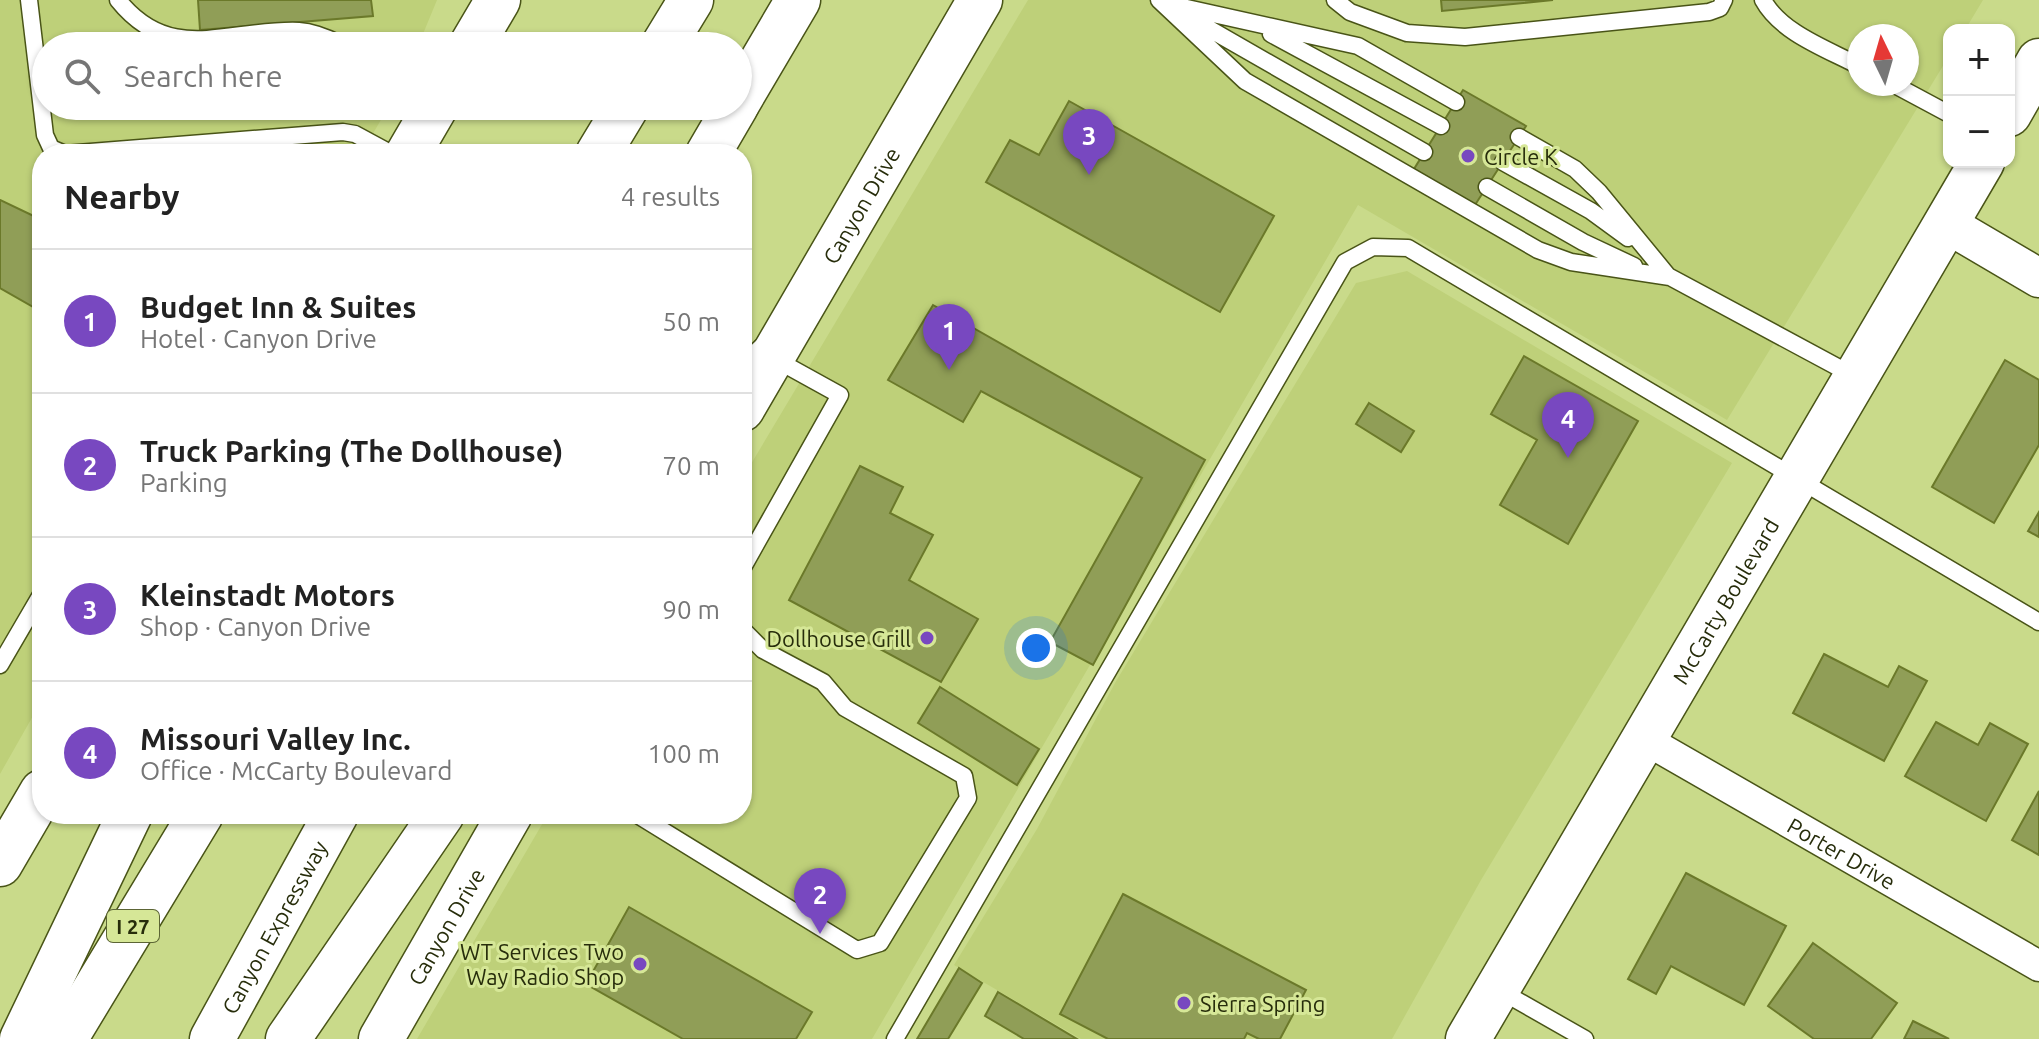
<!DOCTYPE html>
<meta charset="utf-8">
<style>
:root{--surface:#fff;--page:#f2f2f2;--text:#222;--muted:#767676;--line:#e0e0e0;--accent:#7848c0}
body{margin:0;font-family:Ubuntu,sans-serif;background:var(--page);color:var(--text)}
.controls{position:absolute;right:24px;top:24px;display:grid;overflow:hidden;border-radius:16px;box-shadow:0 2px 6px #0004}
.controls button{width:72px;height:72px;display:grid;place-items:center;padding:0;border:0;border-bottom:2px solid var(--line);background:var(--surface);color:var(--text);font:40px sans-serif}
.compass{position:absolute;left:1847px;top:24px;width:72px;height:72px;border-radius:50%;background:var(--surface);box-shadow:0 2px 6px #0004;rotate:355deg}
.you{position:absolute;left:1036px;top:648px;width:28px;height:28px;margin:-20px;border:6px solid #fff;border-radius:50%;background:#1a73e8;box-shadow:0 0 0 12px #1a73e833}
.badge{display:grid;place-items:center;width:52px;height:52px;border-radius:50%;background:var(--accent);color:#fff;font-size:26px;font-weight:700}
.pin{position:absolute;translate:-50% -66px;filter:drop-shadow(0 2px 4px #0008)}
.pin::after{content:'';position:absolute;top:42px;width:28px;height:24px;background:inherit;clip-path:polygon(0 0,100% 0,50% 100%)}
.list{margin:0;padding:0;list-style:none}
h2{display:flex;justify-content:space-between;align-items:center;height:104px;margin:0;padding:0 32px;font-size:34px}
h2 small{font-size:26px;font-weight:400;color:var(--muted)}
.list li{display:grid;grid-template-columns:52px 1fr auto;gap:24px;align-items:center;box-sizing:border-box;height:144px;padding:0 32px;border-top:2px solid var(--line)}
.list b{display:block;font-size:30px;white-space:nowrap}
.list p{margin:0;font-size:26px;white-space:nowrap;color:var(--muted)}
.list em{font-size:26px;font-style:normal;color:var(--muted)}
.icon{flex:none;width:44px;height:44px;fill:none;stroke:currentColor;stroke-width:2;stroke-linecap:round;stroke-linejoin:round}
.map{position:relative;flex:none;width:2039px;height:1039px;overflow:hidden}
.search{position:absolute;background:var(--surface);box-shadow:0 2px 6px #0004;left:32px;top:32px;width:720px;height:88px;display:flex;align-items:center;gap:20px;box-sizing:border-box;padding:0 28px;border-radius:44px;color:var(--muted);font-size:30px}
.panel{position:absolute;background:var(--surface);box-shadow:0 2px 6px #0004;left:32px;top:144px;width:720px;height:680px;border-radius:32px}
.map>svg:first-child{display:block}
.built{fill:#bed079;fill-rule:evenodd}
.building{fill:#909e57;stroke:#6b792a;stroke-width:2}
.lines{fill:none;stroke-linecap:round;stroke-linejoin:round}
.service-casing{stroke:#495417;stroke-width:19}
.minor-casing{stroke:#495417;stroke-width:33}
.tertiary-casing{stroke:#495417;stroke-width:41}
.secondary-casing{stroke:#495417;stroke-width:47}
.motorway-casing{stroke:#495417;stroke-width:47}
.service{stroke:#fff;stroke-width:16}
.minor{stroke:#fff;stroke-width:30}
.tertiary{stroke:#fff;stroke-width:38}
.secondary{stroke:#fff;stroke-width:44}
.motorway{stroke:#fff;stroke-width:44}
.poi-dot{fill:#7848c0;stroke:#d6e797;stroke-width:3}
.labels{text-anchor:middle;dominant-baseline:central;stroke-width:6;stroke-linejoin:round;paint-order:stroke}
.shield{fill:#d6e797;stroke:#5c6535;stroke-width:2}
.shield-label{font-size:20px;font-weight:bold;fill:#272d0b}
.poi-label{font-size:22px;fill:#272d0b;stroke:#d6e797;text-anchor:start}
.street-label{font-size:22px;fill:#272d0b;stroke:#d6e797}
</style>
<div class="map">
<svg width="2039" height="1039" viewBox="0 0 2039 1039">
<rect width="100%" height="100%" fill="#c9da8a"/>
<path class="built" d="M0 0H437L418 46H46V106H389L361 154H42V700L0 774Z
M1028 0H1983L1965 30H1949V56L1727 420 1358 205 872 1039H417L548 814H742V479ZM1859 36H1907V84H1859Z
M1407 271 1732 463 1481 880 1392 1039H1081L954 965 1037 829 1115 683 1356 283Z"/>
<path class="building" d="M198 0H371L373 16 200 30Z
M1441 0H1553L1442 11Z
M1463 90 1526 126 1475 205 1414 169Z
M1069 101 1274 216 1220 312 986 182 1010 140 1039 155Z
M0 200 42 220V312L0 288Z
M933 305 1205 460 1093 665 1050 642 1142 478 981 391 963 422 888 380Z
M1524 356 1638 421 1568 544 1500 505 1537 440 1491 414Z
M2005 360 2039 380V445L1994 523 1932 487Z
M1369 403 1414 431 1401 452 1356 424Z
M860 466 903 487 890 513 933 535 909 580 978 619 941 682 789 600Z
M2039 512V537L2028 531Z
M1824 654 1888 687 1899 666 1927 681 1884 761 1793 713Z
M940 687 1039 749 1017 785 918 723Z
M1936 722 1978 745 1990 723 2028 744 1986 821 1905 776Z
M2039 791V855L2012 840Z
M1686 873 1786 926 1744 1005 1671 966 1656 994 1628 979Z
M1123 894 1306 990 1280 1039H1259L1247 1033 1244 1039H1108L1060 1014Z
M629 907 812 1012 796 1039H683L586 984Z
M1813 943 1897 1003 1871 1039H1814L1768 1006Z
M959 968 982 983 948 1039H917Z
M998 992 1077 1039H1024L985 1016Z
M1913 1021 1949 1039H1904Z"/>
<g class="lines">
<g class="service-casing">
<path id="service" d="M29 0 45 135 51 148 65 154 343 132 355 134 392 154
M118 0C171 66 228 28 299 31 316 32 330 40 346 46
M1159 0 1245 81 1538 250 1571 262 1670 277 1856 377
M1335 0 1350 12 1407 33 1465 37 1709 12 1720 8 1724 0
M1763 0C1781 33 1827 49 1859 66
M1164 3 1358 46 1456 102
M1185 15 1424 152
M1271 34 1441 126
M1893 84 1949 114
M1519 137 1575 169 1599 192 1668 276
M1503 162 1591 211 1628 238
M1487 187 1583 242 1634 266
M742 569 840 395 773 358
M0 665 42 593
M636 814 857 950 880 943 968 798 964 776 845 708 823 682 763 650 742 629
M1499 990 1585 1039
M895 1039 1345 262 1373 247 1408 248 2039 622"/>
</g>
<g class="minor-casing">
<g id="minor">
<path id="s1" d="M1646 740 2039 966"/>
</g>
</g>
<g class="tertiary-casing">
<path id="tertiary" d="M1947 224 2039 278"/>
</g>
<g class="secondary-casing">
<g id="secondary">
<path d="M471 46 498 0"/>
<path d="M2009 114 2039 61"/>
<path d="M408 154 436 106"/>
<path id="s2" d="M742 409 980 0"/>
<path d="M0 864 42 792"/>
<path id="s3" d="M381 1039 510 814"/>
<path id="s4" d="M1468 1039 1982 162"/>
</g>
</g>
<g class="motorway-casing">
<g id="motorway">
<path d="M663 46 691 0"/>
<path d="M738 102 798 0"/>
<path d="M598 154 627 106"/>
<path d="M708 154 736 106"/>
<path d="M742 384 771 357"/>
<path d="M22 1039 130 814"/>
<path d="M65 1039 201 814"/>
<path id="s5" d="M212 1039 336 814"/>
<path d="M288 1039 442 814"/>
</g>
</g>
<use href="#service" class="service"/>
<use href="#minor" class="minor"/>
<use href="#tertiary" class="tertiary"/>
<use href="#secondary" class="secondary"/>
<use href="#motorway" class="motorway"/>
</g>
<g class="poi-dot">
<circle cx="1468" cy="156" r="8"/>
<circle cx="927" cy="638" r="8"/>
<circle cx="640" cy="964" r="8"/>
<circle cx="1184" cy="1003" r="8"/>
</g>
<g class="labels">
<rect class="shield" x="107" y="910" width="52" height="32" rx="6"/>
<g class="shield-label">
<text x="133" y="926">I 27</text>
</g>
<g class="poi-label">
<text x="1484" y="156">Circle K</text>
<text x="911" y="638" text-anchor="end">Dollhouse Grill</text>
<text x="624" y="951" text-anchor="end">WT Services Two<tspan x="624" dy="25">Way Radio Shop</tspan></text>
<text x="1200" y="1003">Sierra Spring</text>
</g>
<g class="street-label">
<text stroke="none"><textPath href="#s2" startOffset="236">Canyon Drive</textPath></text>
<text stroke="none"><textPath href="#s4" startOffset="508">McCarty Boulevard</textPath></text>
<text stroke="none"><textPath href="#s1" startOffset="226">Porter Drive</textPath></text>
<text stroke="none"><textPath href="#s5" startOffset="128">Canyon Expressway</textPath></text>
<text stroke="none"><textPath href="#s3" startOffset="130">Canyon Drive</textPath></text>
</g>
</g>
</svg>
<div class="controls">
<button>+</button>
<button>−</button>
</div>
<svg class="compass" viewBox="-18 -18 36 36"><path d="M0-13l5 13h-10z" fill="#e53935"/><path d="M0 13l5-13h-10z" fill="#767676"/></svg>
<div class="you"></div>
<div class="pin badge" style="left:949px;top:370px">1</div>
<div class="pin badge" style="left:820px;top:934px">2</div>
<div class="pin badge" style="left:1089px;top:175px">3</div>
<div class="pin badge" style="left:1568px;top:458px">4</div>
<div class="search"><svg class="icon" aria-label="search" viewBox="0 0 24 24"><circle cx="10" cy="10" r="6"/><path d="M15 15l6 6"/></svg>Search here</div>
<section class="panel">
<h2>Nearby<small>4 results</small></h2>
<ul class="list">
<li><span class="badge">1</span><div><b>Budget Inn &amp; Suites</b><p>Hotel · Canyon Drive</p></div><em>50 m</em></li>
<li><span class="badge">2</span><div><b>Truck Parking (The Dollhouse)</b><p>Parking</p></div><em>70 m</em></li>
<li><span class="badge">3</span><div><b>Kleinstadt Motors</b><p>Shop · Canyon Drive</p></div><em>90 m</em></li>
<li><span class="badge">4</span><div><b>Missouri Valley Inc.</b><p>Office · McCarty Boulevard</p></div><em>100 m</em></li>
</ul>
</section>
</div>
